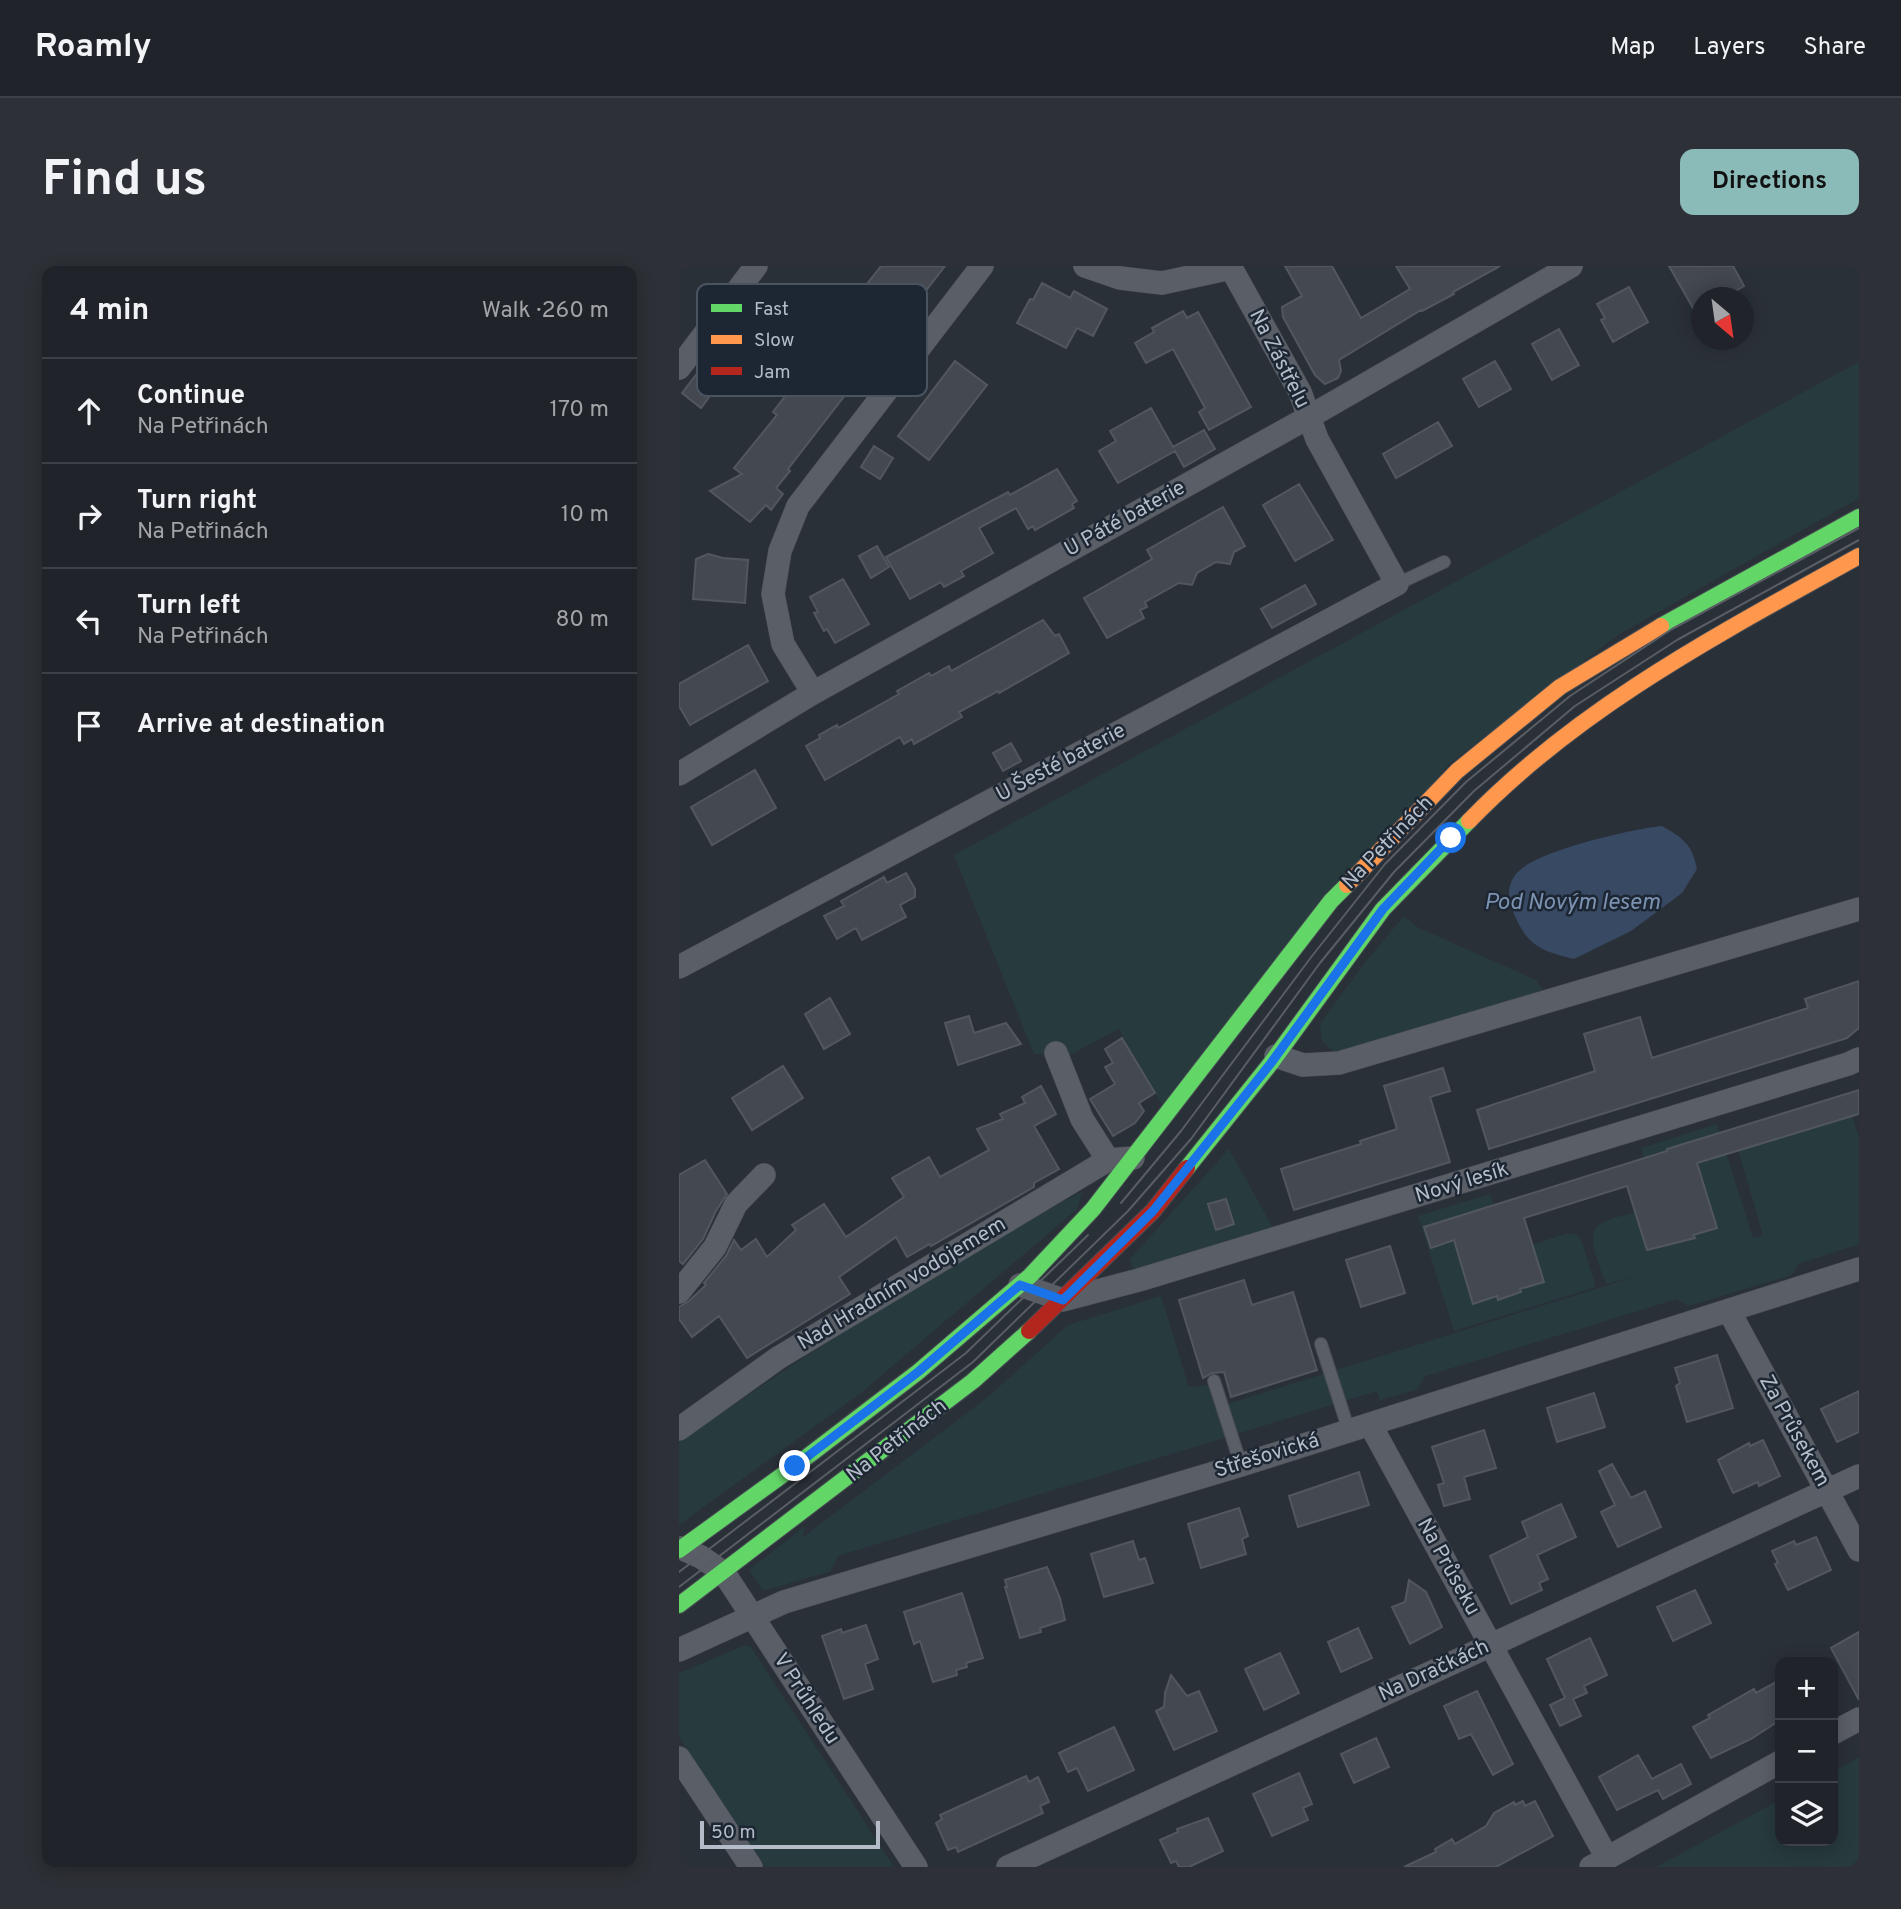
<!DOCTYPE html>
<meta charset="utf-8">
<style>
:root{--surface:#20242a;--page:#2d3036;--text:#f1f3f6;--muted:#a2a4a8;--line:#3d4147;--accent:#8bbbb9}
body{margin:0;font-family:Overpass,sans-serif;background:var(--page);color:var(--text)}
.controls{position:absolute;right:21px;bottom:21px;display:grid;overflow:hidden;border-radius:14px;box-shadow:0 4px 18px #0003}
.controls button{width:63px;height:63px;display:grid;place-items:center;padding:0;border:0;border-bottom:2px solid var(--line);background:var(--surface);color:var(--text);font:35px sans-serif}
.compass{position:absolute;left:1012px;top:21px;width:63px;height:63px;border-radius:50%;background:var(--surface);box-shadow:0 4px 18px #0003;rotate:151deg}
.scale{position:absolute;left:21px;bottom:18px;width:180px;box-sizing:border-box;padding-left:7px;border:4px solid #b4bcc9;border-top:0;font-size:19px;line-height:24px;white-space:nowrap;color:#b4bcc9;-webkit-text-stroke:5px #1d2633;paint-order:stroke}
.stop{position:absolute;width:21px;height:21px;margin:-16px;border:5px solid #1a73e8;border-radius:50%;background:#fff}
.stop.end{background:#1a73e8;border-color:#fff;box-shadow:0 2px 7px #0008}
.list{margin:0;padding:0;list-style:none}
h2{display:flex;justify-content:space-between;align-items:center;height:91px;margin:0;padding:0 28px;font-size:30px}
h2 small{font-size:23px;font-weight:400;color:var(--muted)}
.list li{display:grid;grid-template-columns:46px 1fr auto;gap:21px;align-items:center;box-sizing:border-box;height:105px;padding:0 28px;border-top:2px solid var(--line)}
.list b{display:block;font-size:26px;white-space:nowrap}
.list p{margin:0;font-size:23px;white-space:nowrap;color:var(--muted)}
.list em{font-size:23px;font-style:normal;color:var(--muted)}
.icon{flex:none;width:38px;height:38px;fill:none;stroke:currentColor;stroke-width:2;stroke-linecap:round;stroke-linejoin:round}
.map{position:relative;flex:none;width:1180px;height:1601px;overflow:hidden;border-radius:14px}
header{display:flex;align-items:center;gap:42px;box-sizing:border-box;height:98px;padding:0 35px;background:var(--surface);border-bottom:2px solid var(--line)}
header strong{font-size:33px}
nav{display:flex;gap:38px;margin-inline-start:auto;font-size:24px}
.intro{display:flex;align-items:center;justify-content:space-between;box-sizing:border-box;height:168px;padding:0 42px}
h1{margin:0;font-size:49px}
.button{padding:18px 32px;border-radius:14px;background:var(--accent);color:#111;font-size:24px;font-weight:700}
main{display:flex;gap:42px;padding:0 42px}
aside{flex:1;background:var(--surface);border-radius:14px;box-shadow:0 4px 18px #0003}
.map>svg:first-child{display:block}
.green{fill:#273a3e}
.water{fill:#384963}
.building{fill:#444950;stroke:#52575f;stroke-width:2}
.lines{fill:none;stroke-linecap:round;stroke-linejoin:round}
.lane-casing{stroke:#484c53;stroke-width:14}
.street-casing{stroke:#484c53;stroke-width:24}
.fast-casing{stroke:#484c53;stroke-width:18}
.slow-casing{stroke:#484c53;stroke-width:18}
.jam-casing{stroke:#484c53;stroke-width:18}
.lane{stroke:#5a5e66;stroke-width:12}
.street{stroke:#5a5e66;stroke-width:23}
.fast{stroke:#63d668;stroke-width:16}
.slow{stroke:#ff974d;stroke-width:16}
.jam{stroke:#b3261e;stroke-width:16}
.tram{stroke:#595d64;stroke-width:2}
.route{stroke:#1a73e8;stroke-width:9}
.labels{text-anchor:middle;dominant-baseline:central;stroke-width:5;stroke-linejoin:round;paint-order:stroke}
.street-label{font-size:21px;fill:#b4bcc9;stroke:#1d2633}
.water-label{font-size:23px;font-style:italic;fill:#7c92b1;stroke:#1d2633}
.key{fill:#1d2633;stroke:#4a5360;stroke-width:2}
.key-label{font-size:19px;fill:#b4bcc9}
</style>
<header>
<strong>Roamly</strong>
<nav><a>Map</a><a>Layers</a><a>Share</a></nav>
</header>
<div class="intro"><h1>Find us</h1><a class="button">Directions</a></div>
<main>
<aside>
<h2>4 min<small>Walk · 260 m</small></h2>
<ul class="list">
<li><svg class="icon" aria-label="ahead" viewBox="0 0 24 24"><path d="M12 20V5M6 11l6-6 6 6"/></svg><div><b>Continue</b><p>Na Petřinách</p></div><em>170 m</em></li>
<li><svg class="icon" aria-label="right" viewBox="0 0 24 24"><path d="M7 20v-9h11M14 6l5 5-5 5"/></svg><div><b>Turn right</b><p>Na Petřinách</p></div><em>10 m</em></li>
<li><svg class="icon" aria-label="left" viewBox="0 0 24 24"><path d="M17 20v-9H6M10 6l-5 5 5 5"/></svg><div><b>Turn left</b><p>Na Petřinách</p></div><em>80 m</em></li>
<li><svg class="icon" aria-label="arrive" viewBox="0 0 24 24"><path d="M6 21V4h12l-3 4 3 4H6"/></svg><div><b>Arrive at destination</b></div></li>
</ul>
</aside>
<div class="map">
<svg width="1180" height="1601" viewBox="0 0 1180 1601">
<rect width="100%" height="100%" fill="#2a3038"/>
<path class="green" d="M1180 96V232L939 369 770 498 483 839 440 763 389 790 355 788 275 589Z
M725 650 740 662 857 714 865 726 659 789 643 775 641 758 684 699Z
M1173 850 1180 872V978L1119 998 1113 1009 1009 1040 998 1033 747 1110 737 1124 701 1134 698 1125 159 1290 152 1305 84 1325 70 1304 126 1260 123 1272 310 1130 389 1059 482 1030 510 1121 529 1119 536 1142 955 1011 927 1018C922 1003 903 966 923 957 934 951 948 949 960 945V958L968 984 1015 973 1014 969 1038 962 1030 936 994 902 970 909 962 882 1038 858 1074 972 1084 969 1059 884Z
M550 883 594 962 456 1005 450 994Z
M404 925 398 943 182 1127 0 1259V1176C130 1086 264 1000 404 925Z
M811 928 820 956 798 963 791 945 745 962 752 982 775 974 795 1037 842 1026 841 1023 865 1016 857 990 849 980 889 967 898 969 903 976 917 1021 775 1065 739 950Z
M67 1379 72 1381 215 1601H86L0 1471V1407Z
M1180 1491V1601H977L1101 1534V1575H1154V1506Z"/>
<path class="water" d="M983 560C1004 572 1013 578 1018 603L1003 627 952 665 895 693C863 685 849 681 835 648 828 633 827 616 841 604 863 584 952 563 983 560Z"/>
<path class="building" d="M202 0H266L109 203 111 205 97 222 104 228 92 244 87 239 71 256 31 225 63 208 55 202 98 149 94 146 155 66 152 64Z
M606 0H653L682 52 731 23 717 0H821L774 26 775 28 743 45 742 44 660 94 662 105 659 112 646 118 636 109 604 51 603 41 623 30Z
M990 0H1054L1065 20 1045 32H1023V58Z
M363 17 391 32 395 25 428 43 414 70 398 62 387 82 338 57 351 33 354 34Z
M950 21 969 56 934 76 922 54 926 52 918 38Z
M504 45 508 52 519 46 572 141 530 164 520 146 526 142 494 83 467 97 456 77 475 66 473 62Z
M58 56 76 69 22 142 3 127Z
M880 63 900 99 873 114 853 78Z
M276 95 308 119 250 194 219 170Z
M816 95 832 123 800 141 784 113Z
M472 142 494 181 525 164 536 183 505 201 496 185 439 217 420 185 437 175 431 165Z
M759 156 773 180 717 212 704 188Z
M195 180 214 192 201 213 182 201Z
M378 203 398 235 393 238 395 242 356 264 354 260 349 263 337 242 300 262 314 287 282 305 285 310 265 321 262 316 231 333 207 291 329 226 331 229Z
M620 218 654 274 616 295 584 239Z
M544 241 566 280 555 286 551 298 537 296 518 307 513 319 500 317 466 336 468 341 461 344 465 352 428 372 405 332 473 293 468 284Z
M198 280 210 301 192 312 180 290Z
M29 288 44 292 69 294 66 337 14 333 17 293Z
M164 313 190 358 156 377 148 363 145 365 135 347 139 346 131 331Z
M626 319 637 338 593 362 582 343Z
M364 354 376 370 380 368 390 387 320 427 319 425 280 446 283 451 235 478 233 473 225 478 221 471 146 514 127 480 141 472 140 469 158 459 159 462 220 428 218 425 250 407 252 410 270 400 272 405Z
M69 379 89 415 11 459 0 440V418Z
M332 477 342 495 324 505 314 487Z
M76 504 97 542 33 579 12 541Z
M227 607 236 623V631L221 639 227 651 183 674 177 662 158 673 145 650 165 640 162 635 205 611 208 617Z
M1180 715V762L1168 772 810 883 798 844 916 805 905 768 961 751 973 792 1129 742 1126 733Z
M151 732 171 768 145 783 126 748Z
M290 750 295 767 327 757 342 778 279 799 266 757Z
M443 772 476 827 460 837 465 845 456 857 434 870 411 833 436 818 426 801 434 797 426 783Z
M104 800 124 832 73 864 53 832Z
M764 802 771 825 751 831 771 896 615 944 602 903 682 878 681 875 718 863 705 820Z
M362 820 377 848 355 860 380 903 355 917V921L252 980 251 978 228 991 217 971 160 1011 171 1028 68 1092 40 1050 13 1071 0 1053V1041L10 1035 27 1019 25 1017 47 990 55 974 62 984 77 973 88 991 117 964 113 959 145 938 167 971 225 931 213 912 250 891 261 911 310 884 298 863 324 853 321 848 346 837 343 831Z
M1180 824V848L1018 897 1038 962 1014 969 1016 972 968 984 948 920 845 952 865 1016 841 1023 842 1026 819 1034 818 1030 794 1038 775 974 752 982 745 961 988 885V883Z
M26 894 48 928 37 945 24 973 4 998 0 995V909Z
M547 933 555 958 537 964 529 938Z
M711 980 726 1027 682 1041 667 994Z
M565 1014 573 1039 614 1026 638 1104 552 1131 545 1106 533 1107 524 1112 500 1034Z
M1038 1089 1054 1142 1008 1156 997 1120 1001 1117 996 1102Z
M1180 1125V1166L1158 1176 1142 1143Z
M915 1127 926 1161 878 1176 868 1142Z
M805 1164 817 1202 785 1211 791 1233 765 1240 759 1219 765 1217 753 1181Z
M1084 1174 1101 1210 1080 1220 1079 1216 1054 1227 1039 1194 1070 1177 1071 1180Z
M933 1198 952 1232 966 1225 982 1261 939 1281 922 1246 936 1239 920 1205Z
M680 1206 690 1239 619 1261 610 1230Z
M882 1238 897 1271 858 1289 869 1313 860 1317 863 1324 832 1338 811 1290 849 1271 843 1256Z
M560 1242 569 1270 563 1273 567 1288 522 1302 509 1258Z
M1137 1271 1152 1304 1109 1324 1096 1298 1099 1297 1093 1285 1115 1275 1117 1279Z
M454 1275 460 1294 466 1292 474 1317 425 1331 412 1288Z
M368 1301 381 1332 386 1354 361 1362 362 1366 341 1372 326 1321H328L326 1314Z
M730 1314 747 1326 763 1361 731 1378 713 1341 726 1336Z
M1016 1324 1032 1357 994 1375 978 1341Z
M283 1327 304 1392 287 1397 288 1401 277 1404 278 1409 254 1416 241 1375 235 1378 225 1346Z
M187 1359 199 1393 186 1398 194 1423 165 1433 143 1370 162 1363 163 1367Z
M679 1362 693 1392 662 1406 649 1376Z
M1180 1366V1434L1152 1382Z
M911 1372 928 1409 905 1420 908 1427 894 1433 902 1450 881 1460 871 1439 886 1432 868 1393Z
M601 1387 620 1427 585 1444 566 1403Z
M492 1409 508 1430 520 1425 538 1465 495 1484 477 1445 485 1441 486 1427Z
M1101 1414V1454L1072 1473 1032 1492 1014 1461 1031 1452 1029 1449 1075 1423 1077 1427Z
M798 1425 834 1498 814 1509 792 1468 780 1473 765 1440Z
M435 1461 455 1504 409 1525 398 1502 389 1506 380 1487Z
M697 1472 710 1501 675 1517 662 1488Z
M959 1489 973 1513 1002 1498 1012 1518 984 1533 979 1524 938 1544 920 1511Z
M620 1507 633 1538 624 1542 629 1554 593 1570 574 1528Z
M347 1510 350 1516 359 1511 370 1536 361 1540 364 1547 279 1586 277 1581 269 1584 257 1557 263 1553 261 1549Z
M844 1535 846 1540 856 1535 874 1570 817 1601H725L757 1586 756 1583 773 1573 776 1578 807 1560 815 1547 835 1536 836 1539Z
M529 1552 544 1585 510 1601H500L497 1595 492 1597 481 1574 499 1566 498 1563Z"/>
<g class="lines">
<g class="lane-casing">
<path id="lane" d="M718 318 765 296
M642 1078 670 1165
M535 1115 562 1199"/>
</g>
<g class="street-casing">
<path id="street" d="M406 0 441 12 483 17 552 2
M0 102 77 0
M134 427 104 378 94 328 101 285 119 240 303 0
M0 508 134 427 630 151 892 0
M0 701 718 318 638 173 621 126 552 2
M377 787 403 853 429 894
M597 790 624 799 660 797 1180 643
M341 1019 384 1034 460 1014 1169 798 1180 793
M0 1026 36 981 57 938 85 909
M1050 1045 1180 1284
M691 1158 928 1592
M0 1163 99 1092 429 894 454 892
M2 1282 22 1291 45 1307 237 1601
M0 1384 105 1336 562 1199 1180 1003
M1154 1467 1180 1453
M0 1492 72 1601
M329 1601 1180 1210
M912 1601 1101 1496"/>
</g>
<g class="fast-casing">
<path id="fast" d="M982 360 1180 251
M508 902 592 797 704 643 790 555
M0 1284 116 1200 239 1106 351 1010 414 943 652 635 668 619
M0 1339 294 1115 350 1065"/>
</g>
<g class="slow-casing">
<path id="slow" d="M790 555C901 440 1042 367 1180 290
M668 619 778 505 881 421 982 360"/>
</g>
<g class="jam-casing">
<path id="jam" d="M350 1065 474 945 508 902"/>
</g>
<use href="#lane" class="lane"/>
<use href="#street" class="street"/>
<use href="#fast" class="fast"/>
<use href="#slow" class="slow"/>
<use href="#jam" class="jam"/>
<path class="tram" d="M442 937 502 865 633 690 706 598 787 516 891 430 993 363 1180 262
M0 1306 287 1087 409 969
M0 1321 294 1096 449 945 512 873 641 697 715 606 795 525 896 440 998 374 1180 274"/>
</g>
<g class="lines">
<path class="route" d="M116 1200 239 1106 341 1019 384 1034 474 945 592 797 704 643 772 572"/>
</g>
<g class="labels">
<g class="street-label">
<text transform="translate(600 93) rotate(63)">Na Zástřelu</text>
<text transform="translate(446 253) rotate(-29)">U Páté baterie</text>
<text transform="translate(382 497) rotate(-28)">U Šesté baterie</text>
<text transform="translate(709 577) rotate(-46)">Na Petřinách</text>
<text transform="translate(783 917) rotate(-17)">Nový lesík</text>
<text transform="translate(223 1018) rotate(-31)">Nad Hradním vodojemem</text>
<text transform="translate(1115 1165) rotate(61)">Za Průsekem</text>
<text transform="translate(218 1175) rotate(-38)">Na Petřinách</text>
<text transform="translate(588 1190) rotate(-17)">Střešovická</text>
<text transform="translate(769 1301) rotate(61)">Na Průseku</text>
<text transform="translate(755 1405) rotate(-25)">Na Dračkách</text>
<text transform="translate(127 1433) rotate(57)">V Průhledu</text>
</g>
<g class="water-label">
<text x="893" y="637">Pod Novým lesem</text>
</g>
</g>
<rect x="18" y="18" width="230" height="112" rx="10" class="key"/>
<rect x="32" y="38" width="31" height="8" fill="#63d668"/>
<rect x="32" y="69" width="31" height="9" fill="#ff974d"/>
<rect x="32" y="101" width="31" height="8" fill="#b3261e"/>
<g class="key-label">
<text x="75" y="49">Fast</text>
<text x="75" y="80">Slow</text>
<text x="75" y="112">Jam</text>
</g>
</svg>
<div class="controls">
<button>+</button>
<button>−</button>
<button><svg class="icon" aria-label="layers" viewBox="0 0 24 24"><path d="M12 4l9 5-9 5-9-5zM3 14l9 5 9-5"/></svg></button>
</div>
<svg class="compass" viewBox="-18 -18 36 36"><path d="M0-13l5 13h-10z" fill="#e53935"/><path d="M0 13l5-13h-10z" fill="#a2a4a8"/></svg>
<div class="scale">50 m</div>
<div class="stop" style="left:772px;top:572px"></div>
<div class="stop end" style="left:116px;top:1200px"></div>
</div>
</main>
